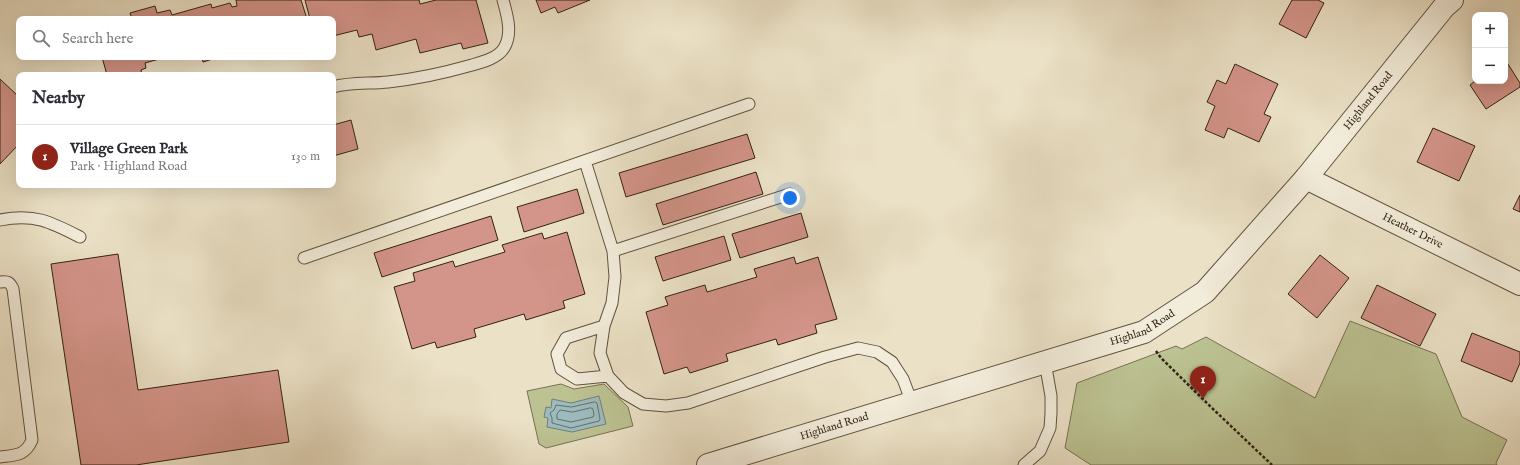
<!DOCTYPE html>
<meta charset="utf-8">
<style>
:root{--surface:#fff;--page:#f2f2f3;--text:#2b2b33;--muted:#7c7c81;--line:#e1e1e2;--accent:#8f2418}
body{margin:0;font-family:"IM FELL English",serif;background:var(--page);color:var(--text)}
.controls{position:absolute;right:12px;top:12px;display:grid;overflow:hidden;border-radius:8px;box-shadow:0 4px 16px #0002}
.controls button{width:36px;height:36px;display:grid;place-items:center;padding:0;border:0;border-bottom:1px solid var(--line);background:var(--surface);color:var(--text);font:20px sans-serif}
.you{position:absolute;left:790px;top:198px;width:14px;height:14px;margin:-10px;border:3px solid #fff;border-radius:50%;background:#1a73e8;box-shadow:0 0 0 6px #1a73e833}
.badge{display:grid;place-items:center;width:26px;height:26px;border-radius:50%;background:var(--accent);color:#fff;font-size:13px;font-weight:700}
.pin{position:absolute;translate:-50% -33px;filter:drop-shadow(0 1px 2px #0008)}
.pin::after{content:'';position:absolute;top:21px;width:14px;height:12px;background:inherit;clip-path:polygon(0 0,100% 0,50% 100%)}
.list{margin:0;padding:0;list-style:none}
h2{display:flex;justify-content:space-between;align-items:center;height:52px;margin:0;padding:0 16px;font-size:17px}
h2 small{font-size:13px;font-weight:400;color:var(--muted)}
.list li{display:grid;grid-template-columns:26px 1fr auto;gap:12px;align-items:center;box-sizing:border-box;height:64px;padding:0 16px;border-top:1px solid var(--line)}
.list b{display:block;font-size:15px;white-space:nowrap}
.list p{margin:0;font-size:13px;white-space:nowrap;color:var(--muted)}
.list em{font-size:13px;font-style:normal;color:var(--muted)}
.icon{flex:none;width:22px;height:22px;fill:none;stroke:currentColor;stroke-width:2;stroke-linecap:round;stroke-linejoin:round}
.map{position:relative;flex:none;width:1520px;height:465px;overflow:hidden}
.search{position:absolute;background:var(--surface);box-shadow:0 4px 16px #0002;left:16px;top:16px;width:320px;height:44px;display:flex;align-items:center;gap:10px;box-sizing:border-box;padding:0 14px;border-radius:8px;color:var(--muted);font-size:15px}
.panel{position:absolute;background:var(--surface);box-shadow:0 4px 16px #0002;left:16px;top:72px;width:320px;height:116px;border-radius:8px}
.map>svg:first-child{display:block}
.green{fill:#bcc292;stroke:#787252}
.water{fill:#9cbbbe;stroke:#727e7a}
.lines{fill:none;stroke-linecap:round;stroke-linejoin:round}
.shore{stroke:#686e68;stroke-width:1}
.building{fill:#d39489;stroke:#332213}
.service-casing{stroke:#615240;stroke-width:13}
.minor-casing{stroke:#615240;stroke-width:24}
.tertiary-casing{stroke:#615240;stroke-width:24}
.path{stroke:#332213;stroke-width:2.5;stroke-dasharray:3 2;stroke-linecap:butt}
.service{stroke:#f2ecda;stroke-width:11}
.minor{stroke:#f2ecda;stroke-width:22}
.tertiary{stroke:#f2ecda;stroke-width:22}
.labels{text-anchor:middle;dominant-baseline:central;stroke-width:3.5;stroke-linejoin:round;paint-order:stroke}
.street-label{font-size:11px;fill:#332213;stroke:#f2ecda}
</style>
<div class="map">
<svg width="1520" height="465" viewBox="0 0 1520 465">
<rect width="100%" height="100%" fill="#ebe1c6"/>
<filter id="stains"><feTurbulence type="fractalNoise" baseFrequency=".005" numOctaves="4"/><feColorMatrix values="0 0 0 0 .2 0 0 0 0 .09 0 0 0 0 .02 0 0 0 .5 -.17"/></filter>
<radialGradient id="worn" r=".72"><stop offset=".6" stop-color="#630" stop-opacity="0"/><stop offset="1" stop-color="#630" stop-opacity=".3"/></radialGradient>
<path class="green" d="M1350 321 1436 354 1462 417 1507 440 1496 463 1497 465H1091L1065 448 1077 383 1176 346 1182 349 1206 337 1315 398Z
M561 384 574 389 604 384 628 407 633 426 546 448 539 444 527 391Z"/>
<path class="water" d="M599 396 606 424 572 432 547 427 548 418 544 417 546 407 551 408 552 399 571 403Z"/>
<g class="lines">
<path class="shore" d="M595 402 597 403 600 419 599 421 571 428 552 423V418L550 413 554 410 556 405 571 407Z
M591 408 593 409 594 415 593 417 571 422 557 419V414L560 410 572 412Z"/>
</g>
<path class="building" d="M236 0H301L307 19H132L130 13 155 6 157 13 170 10 172 15 211 4 212 8 230 3 232 7 237 6Z
M305 0H419L420 4 436 0H476L488 43 463 49 461 43 420 53 416 39 376 50 372 34 359 37 357 30 333 36V19H310Z
M536 0H590L558 13 555 7 541 13Z
M1292 0H1318L1324 3 1306 38 1279 24Z
M102 57H166L145 63 146 68 141 70 142 75H123L122 73 115 75H107Z
M202 57H219L203 62Z
M1506 61 1520 83V87L1486 109 1470 85 1475 81H1505Z
M1235 64 1278 84 1264 114 1271 117 1259 142 1228 128 1224 138 1205 130 1215 106 1207 102 1217 80 1226 84Z
M0 79 19 97V144L0 164Z
M351 120 358 149 333 156V125Z
M1433 128 1475 146 1459 181 1417 162Z
M747 134 755 158 626 197 619 173Z
M756 172 763 194 663 225 656 204Z
M577 189 584 213 524 232 517 207Z
M1520 195V212L1513 209Z
M801 213 808 237 740 258 732 234Z
M491 216 498 240 382 277 374 253Z
M567 232 585 294 563 301 565 308 526 320 524 314 474 329 476 337 437 348 435 342 412 349 394 287 415 281 413 273 453 261 455 267 505 252 502 245 542 233 544 239Z
M724 236 731 260 663 281 655 257Z
M118 254 138 390 278 370 289 442 136 465H81L51 264Z
M1320 255 1349 278 1317 318 1288 294Z
M794 257 796 264 818 257 837 319 815 325 817 333 778 345 776 339 726 354 728 361 690 373 687 367 664 374 646 312 668 305 665 297 705 285 707 292 757 277 754 269Z
M1377 285 1436 314 1420 346 1361 318Z
M1472 333 1520 352V363L1512 382 1461 361Z"/>
<g class="lines">
<g class="service-casing">
<path id="service" d="M333 87C351 82 369 84 388 82 417 79 444 73 472 65 483 62 498 58 504 48 513 33 507 15 503 0
M585 161 613 251 615 277 612 303 604 326 600 353 608 376 624 393 643 404 666 406 688 403 825 357 858 348 877 352 892 362 903 379 912 403
M0 220C34 213 51 222 80 237
M613 251 790 194
M304 258 749 104
M0 282C8 281 10 282 13 289L32 440C25 456 16 455 0 457
M604 326 566 338 557 354 561 369 577 379 608 376
M1024 465 1040 451 1050 428 1051 413V396L1045 362"/>
</g>
<g class="minor-casing">
<g id="minor">
<path id="s1" d="M1306 178 1520 284"/>
</g>
</g>
<g class="tertiary-casing">
<g id="tertiary">
<path id="s2" d="M708 465 1144 332 1205 292 1306 178 1444 7 1452 0"/>
</g>
</g>
<path class="path" d="M1156 351 1161 358 1213 409 1272 465"/>
<use href="#service" class="service"/>
<use href="#minor" class="minor"/>
<use href="#tertiary" class="tertiary"/>
</g>
<g class="labels">
<g class="street-label">
<text stroke="none"><textPath href="#s2" startOffset="780">Highland Road</textPath></text>
<text stroke="none"><textPath href="#s1" startOffset="119">Heather Drive</textPath></text>
<text stroke="none"><textPath href="#s2" startOffset="456">Highland Road</textPath></text>
<text stroke="none"><textPath href="#s2" startOffset="132">Highland Road</textPath></text>
</g>
</g>
<rect width="100%" height="100%" filter="url(#stains)"/>
<rect width="100%" height="100%" fill="url(#worn)"/>
</svg>
<div class="controls">
<button>+</button>
<button>−</button>
</div>
<div class="you"></div>
<div class="pin badge" style="left:1203px;top:399px">1</div>
<div class="search"><svg class="icon" aria-label="search" viewBox="0 0 24 24"><circle cx="10" cy="10" r="6"/><path d="M15 15l6 6"/></svg>Search here</div>
<section class="panel">
<h2>Nearby<small></small></h2>
<ul class="list">
<li><span class="badge">1</span><div><b>Village Green Park</b><p>Park · Highland Road</p></div><em>130 m</em></li>
</ul>
</section>
</div>
